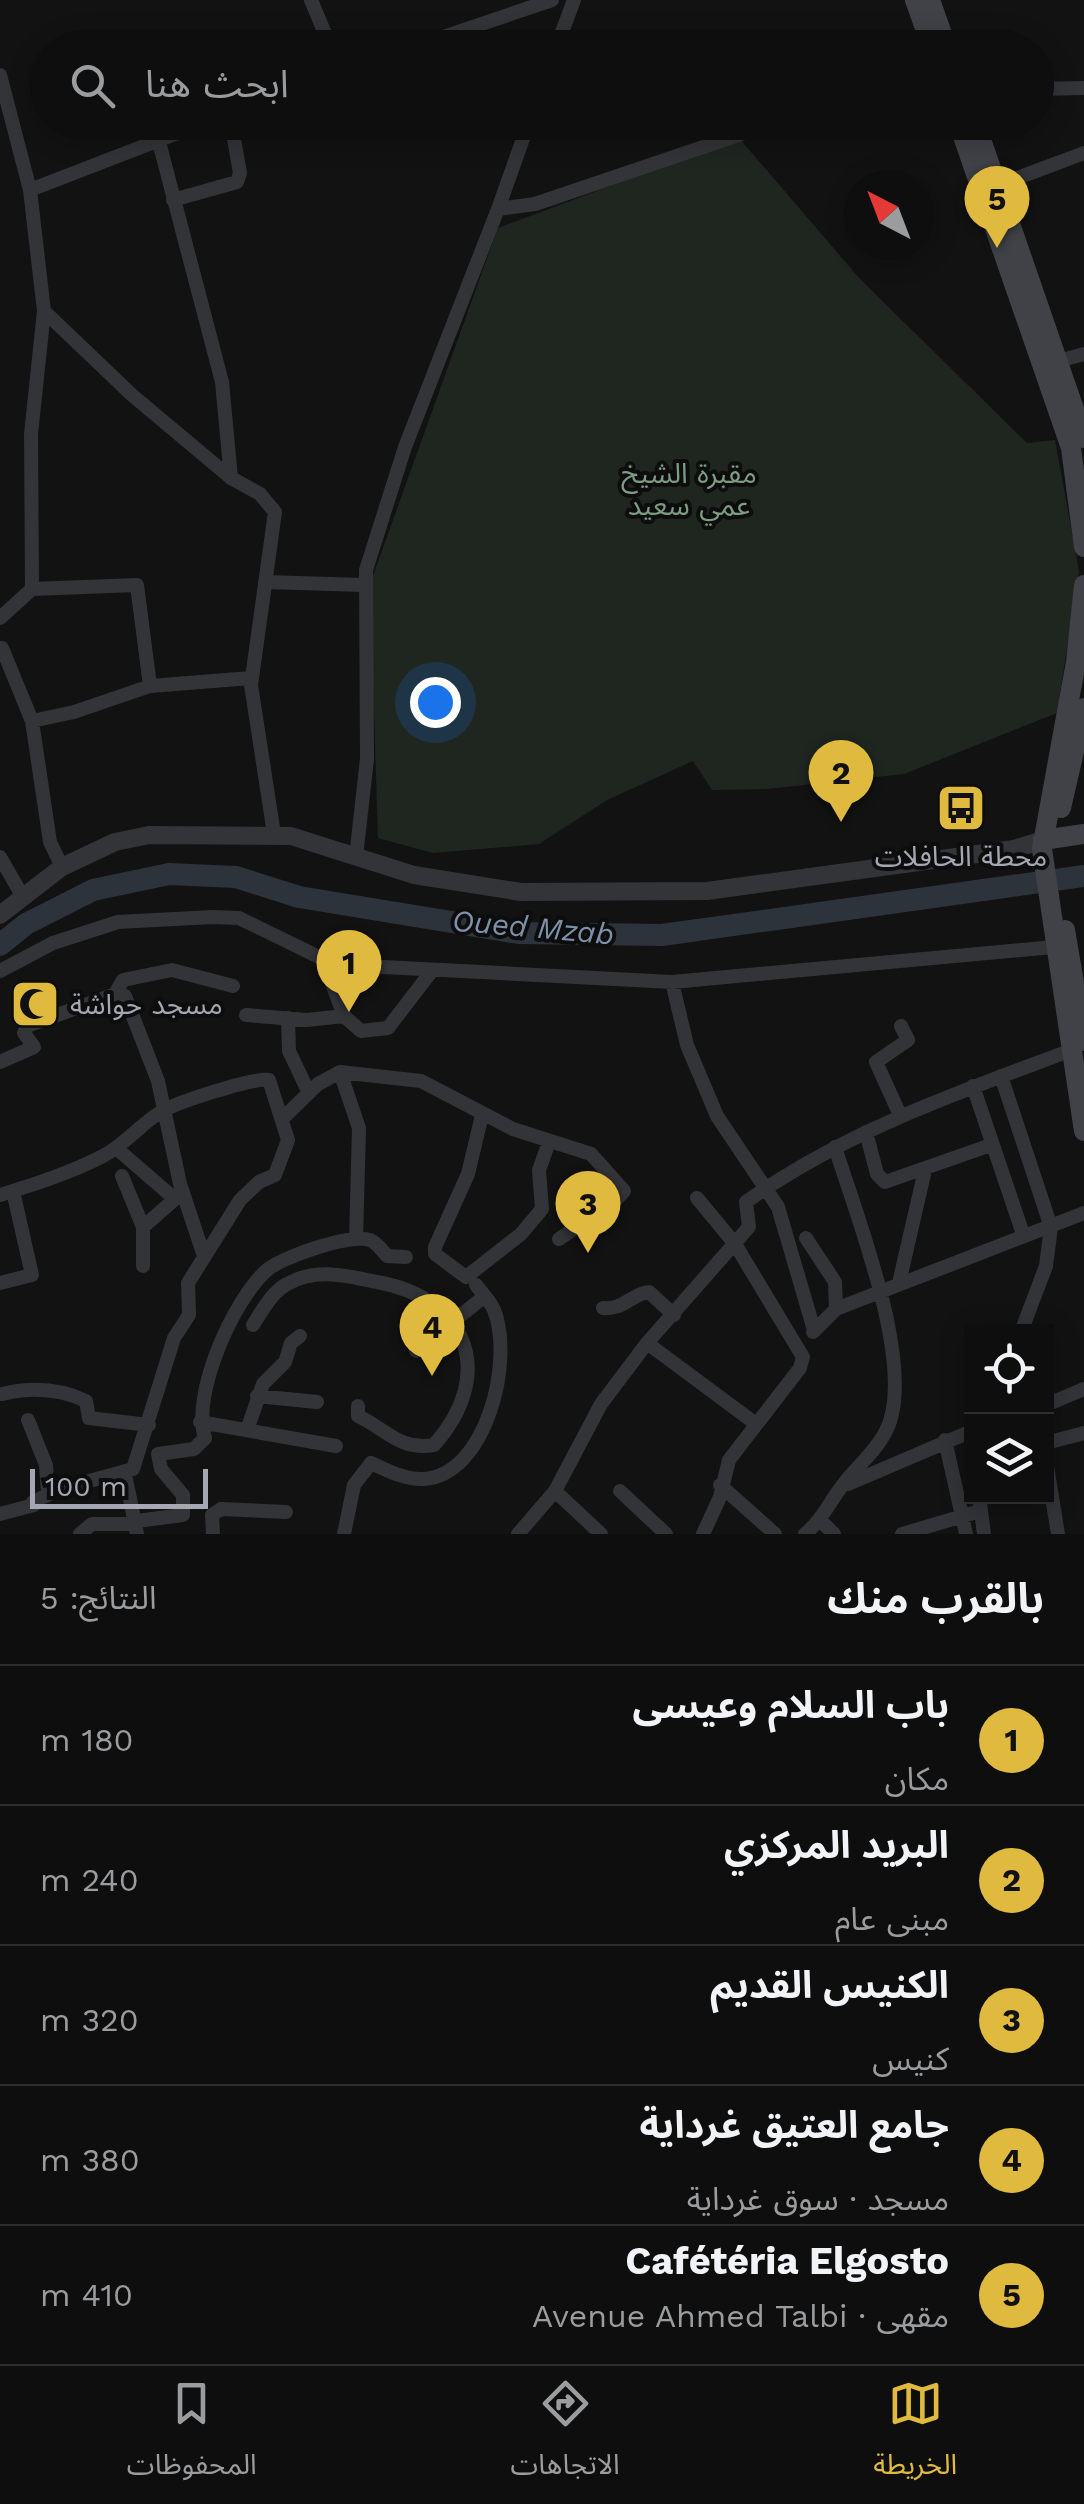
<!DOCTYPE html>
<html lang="ar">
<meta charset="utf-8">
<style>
:root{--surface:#0e0e0e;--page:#1c1c1c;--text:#f1f3f6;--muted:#9b9c9e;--line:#2e2e2e;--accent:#e0ba3e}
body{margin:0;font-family:"Work Sans","Noto Sans Arabic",sans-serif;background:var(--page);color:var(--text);direction:rtl}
.controls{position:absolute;right:30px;bottom:30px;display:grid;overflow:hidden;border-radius:0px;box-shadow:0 5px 25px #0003}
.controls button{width:90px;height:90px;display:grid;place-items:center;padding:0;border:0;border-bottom:2px solid var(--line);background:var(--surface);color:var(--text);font:50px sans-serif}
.compass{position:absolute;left:844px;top:170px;width:90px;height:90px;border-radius:50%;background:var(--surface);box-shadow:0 5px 25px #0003;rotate:318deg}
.scale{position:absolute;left:30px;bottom:25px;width:178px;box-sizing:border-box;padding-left:10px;border:5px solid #a5a7b2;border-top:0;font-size:28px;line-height:35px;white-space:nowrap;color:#a5a7b2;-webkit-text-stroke:8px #0d0d0e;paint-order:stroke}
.you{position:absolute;left:435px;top:702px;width:35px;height:35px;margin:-25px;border:8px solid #fff;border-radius:50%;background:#1a73e8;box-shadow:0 0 0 15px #1a73e833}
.badge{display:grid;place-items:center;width:65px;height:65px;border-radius:50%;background:var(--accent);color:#111;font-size:32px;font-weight:700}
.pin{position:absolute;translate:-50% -82px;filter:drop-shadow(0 2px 5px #0008)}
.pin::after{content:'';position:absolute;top:52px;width:35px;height:30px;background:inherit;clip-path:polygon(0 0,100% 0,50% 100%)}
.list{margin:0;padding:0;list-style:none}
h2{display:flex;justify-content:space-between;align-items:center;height:130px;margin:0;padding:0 40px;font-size:42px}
h2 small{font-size:32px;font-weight:400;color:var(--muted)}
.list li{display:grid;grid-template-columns:65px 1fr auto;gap:30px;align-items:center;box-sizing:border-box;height:140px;padding:0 40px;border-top:2px solid var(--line)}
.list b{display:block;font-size:38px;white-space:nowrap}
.list p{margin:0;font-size:32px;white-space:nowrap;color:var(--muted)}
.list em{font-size:32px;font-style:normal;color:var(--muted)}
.icon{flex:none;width:55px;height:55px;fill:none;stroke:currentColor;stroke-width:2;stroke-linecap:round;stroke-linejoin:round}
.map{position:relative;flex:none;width:1084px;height:1534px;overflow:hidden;direction:ltr}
.search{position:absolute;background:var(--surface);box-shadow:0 5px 25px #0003;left:30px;right:30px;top:30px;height:110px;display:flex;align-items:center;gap:25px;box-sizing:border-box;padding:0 35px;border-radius:55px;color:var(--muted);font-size:38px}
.sheet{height:830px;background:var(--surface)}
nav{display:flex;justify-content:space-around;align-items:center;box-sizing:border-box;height:140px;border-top:2px solid var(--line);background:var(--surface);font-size:28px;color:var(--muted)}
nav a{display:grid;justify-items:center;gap:5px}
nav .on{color:var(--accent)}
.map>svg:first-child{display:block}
.green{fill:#1f2620}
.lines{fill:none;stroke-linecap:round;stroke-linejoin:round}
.river{stroke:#2d333b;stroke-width:22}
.minor{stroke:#333438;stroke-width:14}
.tertiary{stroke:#333438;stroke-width:18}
.secondary{stroke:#414248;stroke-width:20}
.labels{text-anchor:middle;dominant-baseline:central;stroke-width:8;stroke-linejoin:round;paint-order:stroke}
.park-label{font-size:28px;fill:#7d9c82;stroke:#0d0d0e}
.poi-label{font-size:28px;fill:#a5a7b2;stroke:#0d0d0e}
.water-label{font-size:30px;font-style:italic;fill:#7e91ab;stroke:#0d0d0e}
</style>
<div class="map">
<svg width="1084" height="1534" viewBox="0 0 1084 1534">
<rect width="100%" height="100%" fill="#121213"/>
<path class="green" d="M739 138 860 279 1027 443 1055 440 1079 571 1057 713 904 774 767 789 712 790 693 761 607 800 539 844 433 853 378 838 370 584 498 228Z"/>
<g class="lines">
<path class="river" d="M0 945 26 924 93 890 169 874 236 877 299 897 518 933 662 935 1084 876"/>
<path class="minor" d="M311 0 331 48
M411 48 552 0
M556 48 574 0
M0 75 30 190 206 122
M1036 89 1084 88
M529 122 498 209 535 204 777 122
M159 142 222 382 231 478
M996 186 1084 153
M30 190 44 311 132 395 231 478 260 494 275 512 251 685 274 834
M173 200 237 182 240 173 231 122
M1051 363 1084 354
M265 582 364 585
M32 589 31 434 44 311
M0 618 32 589 137 585 150 686
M2 648 32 721 50 842 62 867
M32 721 74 712 150 686 251 678
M0 857 23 897
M356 857 367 759 366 570 405 447 498 209
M323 959 344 1016
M0 971 53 943 118 922 212 917 239 918 323 959 363 966 672 982 1054 947
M672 982 687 1045 717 1116 778 1207 814 1330
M125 996 158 1081 180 1184 204 1256
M246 1015 307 1020 344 1016 361 1031 388 1028 431 972
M288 1018 289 1051 309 1093
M0 1062 34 1047 24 1033 27 1026 115 994 123 980 172 970 233 986
M340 1072 359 1128 356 1239
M1001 1076 1051 1227 1046 1266 1021 1332
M973 1086 1023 1234
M482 1115 468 1174 435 1247V1254L466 1277 521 1234 542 1209 539 1170 549 1142
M900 1115 876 1062 908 1040 901 1026
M282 1119 318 1084 340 1072 421 1081 513 1129 591 1154 624 1191 617 1199 559 1239
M866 1132 877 1174 885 1182 991 1145
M116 1148 175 1199 183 1192
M122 1176 143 1227
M0 1195C35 1184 70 1173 103 1156 124 1145 139 1126 159 1113 174 1103 254 1077 269 1080L288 1140 275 1175 259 1182 240 1200 188 1283 189 1315 174 1338 133 1469 60 1489 33 1502 34 1505 0 1514
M697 1198 735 1244 803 1357 800 1368 729 1460 720 1497 703 1534
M806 1238 835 1282 836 1309
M143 1266V1227L175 1199
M0 1283 32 1275 13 1191
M899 1283 925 1170
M603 1308C624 1310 631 1294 649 1292L674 1315
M253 1325C262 1311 272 1292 287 1284 317 1267 347 1276 377 1282 468 1298 497 1374 434 1445 400 1451 386 1429 358 1416V1406
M813 1332 836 1309 1084 1213
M647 1343 756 1424
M416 1351 485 1296
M2 1394C31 1387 58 1388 86 1401L89 1418 149 1425
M257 1396 317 1402
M1046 1405 1084 1389
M28 1420 46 1465 48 1493
M200 1422 336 1446
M247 1430 263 1384 285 1362 291 1343 300 1336
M945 1440 966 1534
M1046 1443 1084 1433
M1046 1460 1058 1534
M125 1474 137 1534
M848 1484 972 1431
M720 1485 775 1534
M555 1491 601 1534
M620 1491 666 1534
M979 1496 984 1534
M137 1521 183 1515V1495L161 1469 158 1454 194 1449 205 1438C191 1395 233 1300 267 1270 282 1257 351 1233 370 1240 377 1243 383 1251 387 1256L406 1257
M821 1521 834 1534
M80 1534 92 1524H136
M213 1534 212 1515 221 1509 286 1512
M344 1534 354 1485 371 1463C387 1470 405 1480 423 1479 487 1476 514 1359 494 1310 490 1301 482 1293 476 1285
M518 1534 555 1491 601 1404 647 1343 749 1227 746 1202C844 1132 957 1093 1069 1051
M805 1534C822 1520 829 1503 842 1486 856 1467 875 1453 886 1431 918 1369 855 1212 835 1147
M902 1534 980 1511"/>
<path class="tertiary" d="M0 915 62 867 115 842 149 835 291 836 414 875 521 892 707 891 1014 849 1043 840"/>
<path class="secondary" d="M915 0 932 48
M930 0 947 48
M958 122 1071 448 1084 547
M975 122 1084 438
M1084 585 1076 662 1042 849 1084 1131
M1061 808 1084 708
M1043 840 1084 834
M1065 930 1084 1041"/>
</g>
<defs>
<g id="bus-square" transform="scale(2.5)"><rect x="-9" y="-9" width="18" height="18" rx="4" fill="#e0ba3e" stroke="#0d0d0e"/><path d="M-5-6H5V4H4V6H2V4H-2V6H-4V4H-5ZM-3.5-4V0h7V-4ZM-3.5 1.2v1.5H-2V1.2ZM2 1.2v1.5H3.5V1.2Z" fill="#111"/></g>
<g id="mosque-square" transform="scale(2.5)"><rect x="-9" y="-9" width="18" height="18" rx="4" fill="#e0ba3e" stroke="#0d0d0e"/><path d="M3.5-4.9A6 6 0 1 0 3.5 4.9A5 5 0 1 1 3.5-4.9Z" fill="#111"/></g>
</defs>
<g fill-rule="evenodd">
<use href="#bus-square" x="961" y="808"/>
<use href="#mosque-square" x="35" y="1004"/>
</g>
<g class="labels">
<g class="park-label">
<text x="689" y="473">مقبرة الشيخ<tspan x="689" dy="32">عمي سعيد</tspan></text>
</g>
<g class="poi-label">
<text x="961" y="856">محطة الحافلات</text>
<text x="70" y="1004" text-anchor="start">مسجد حواشة</text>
</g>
<g class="water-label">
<text transform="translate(533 927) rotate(5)">Oued Mzab</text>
</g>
</g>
</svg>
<div class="controls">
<button><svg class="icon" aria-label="locate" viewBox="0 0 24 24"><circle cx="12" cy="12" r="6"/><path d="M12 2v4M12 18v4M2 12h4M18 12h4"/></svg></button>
<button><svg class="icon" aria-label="layers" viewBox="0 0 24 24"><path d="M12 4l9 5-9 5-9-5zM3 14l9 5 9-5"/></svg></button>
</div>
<svg class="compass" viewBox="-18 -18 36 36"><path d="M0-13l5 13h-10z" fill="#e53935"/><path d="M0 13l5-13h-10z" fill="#9b9c9e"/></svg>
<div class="scale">100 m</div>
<div class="you"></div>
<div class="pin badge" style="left:349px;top:1012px">1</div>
<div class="pin badge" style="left:841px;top:822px">2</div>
<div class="pin badge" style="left:588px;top:1253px">3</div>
<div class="pin badge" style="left:432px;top:1376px">4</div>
<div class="pin badge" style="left:997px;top:248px">5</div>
<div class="search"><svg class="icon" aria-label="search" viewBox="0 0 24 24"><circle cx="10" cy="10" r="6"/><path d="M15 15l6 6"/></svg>ابحث هنا</div>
</div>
<section class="sheet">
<h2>بالقرب منك<small>النتائج: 5</small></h2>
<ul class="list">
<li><span class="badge">1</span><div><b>باب السلام وعيسى</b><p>مكان</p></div><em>180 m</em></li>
<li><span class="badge">2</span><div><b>البريد المركزي</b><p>مبنى عام</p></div><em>240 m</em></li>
<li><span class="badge">3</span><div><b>الكنيس القديم</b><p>كنيس</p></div><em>320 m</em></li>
<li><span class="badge">4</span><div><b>جامع العتيق غرداية</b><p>مسجد · سوق غرداية</p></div><em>380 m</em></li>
<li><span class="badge">5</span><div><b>Cafétéria Elgosto</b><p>مقهى · Avenue Ahmed Talbi</p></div><em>410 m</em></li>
</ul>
</section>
<nav>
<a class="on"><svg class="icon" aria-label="map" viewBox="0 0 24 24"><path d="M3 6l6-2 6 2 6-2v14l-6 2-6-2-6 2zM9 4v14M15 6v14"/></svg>الخريطة</a>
<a><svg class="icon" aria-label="directions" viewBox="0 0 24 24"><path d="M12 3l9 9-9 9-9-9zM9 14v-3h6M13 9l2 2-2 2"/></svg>الاتجاهات</a>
<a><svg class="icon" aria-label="saved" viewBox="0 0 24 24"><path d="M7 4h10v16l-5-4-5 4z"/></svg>المحفوظات</a>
</nav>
